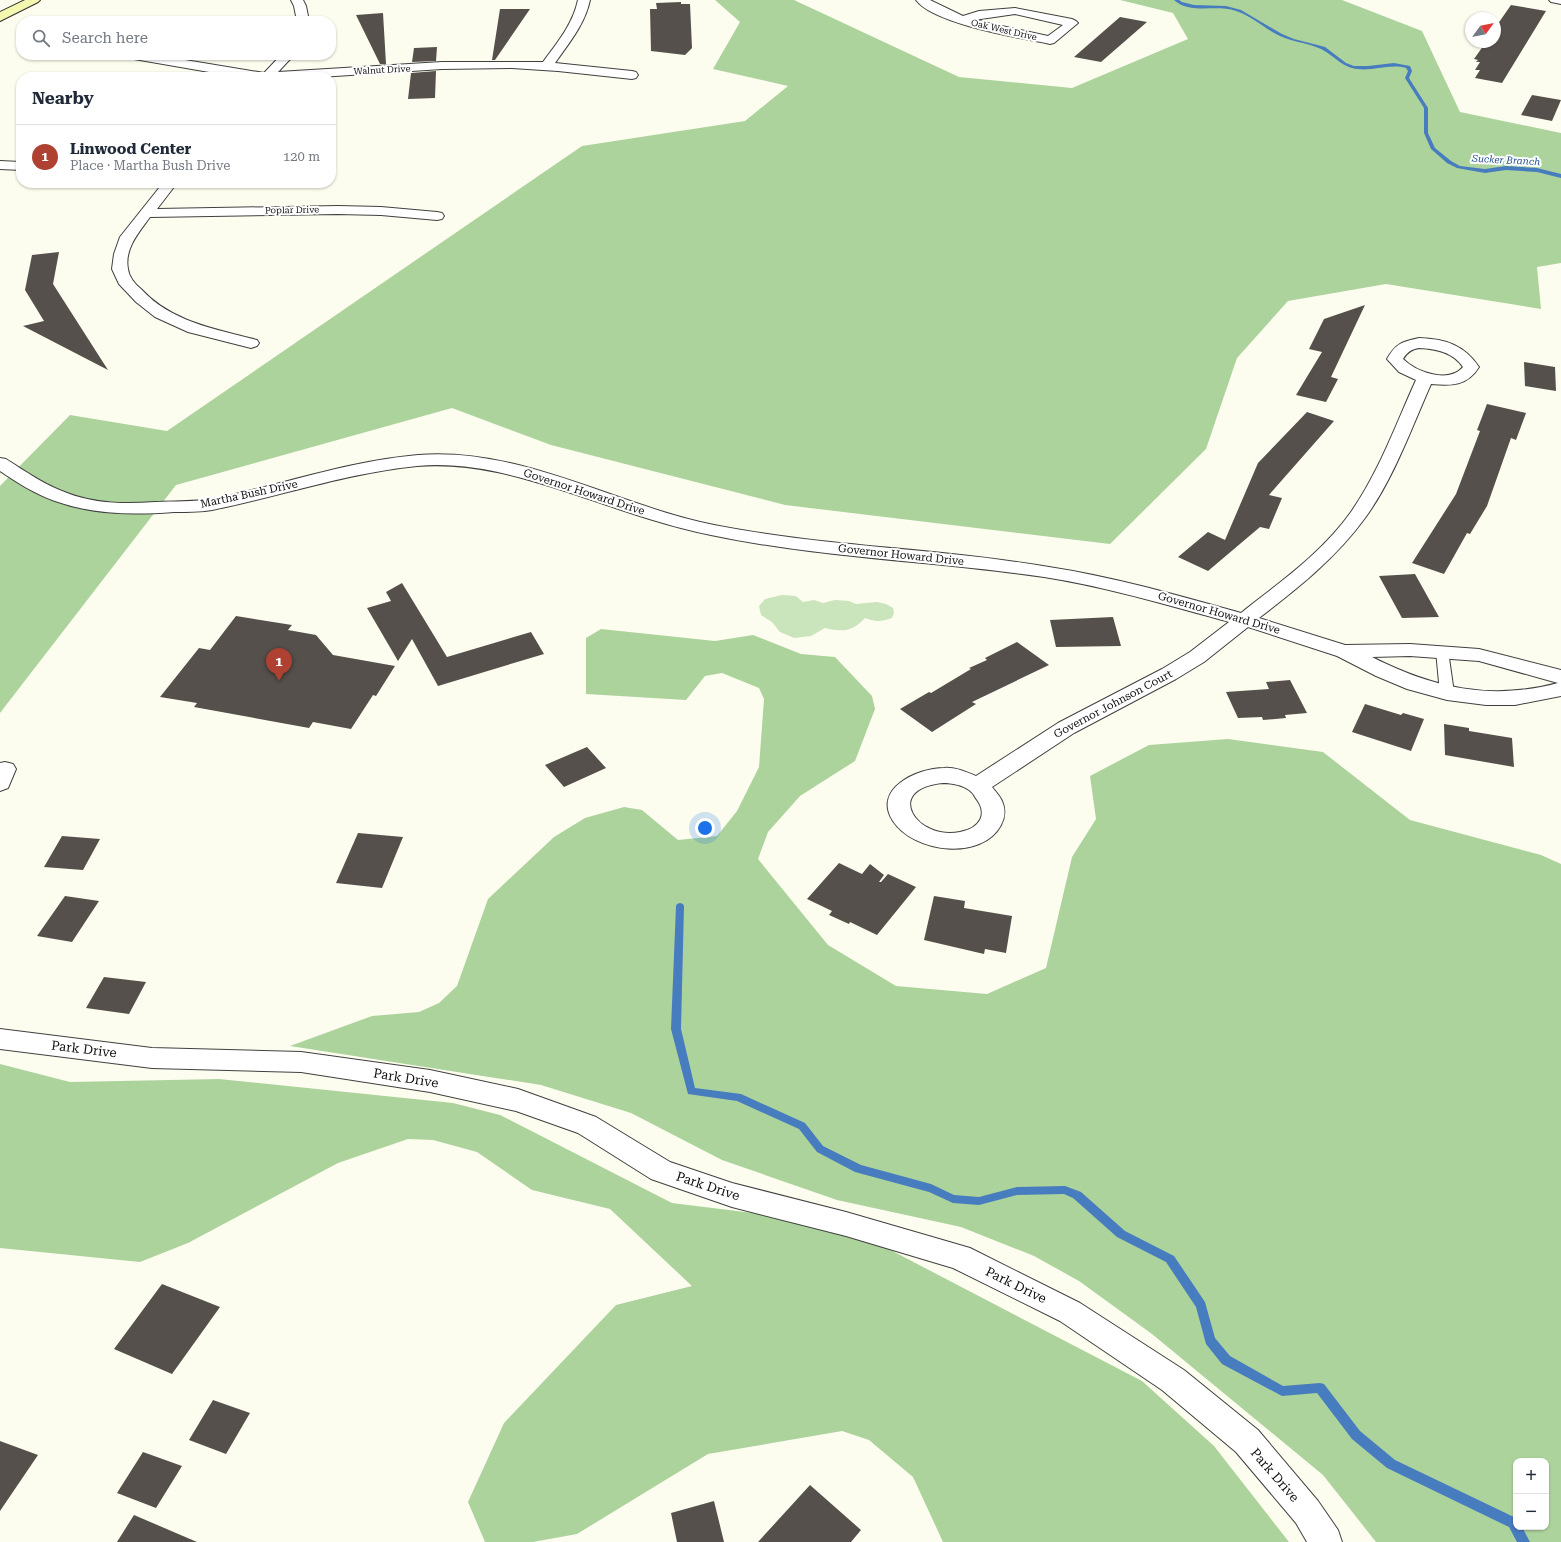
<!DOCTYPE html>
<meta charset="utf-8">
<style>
:root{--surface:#fff;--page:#f6f6f7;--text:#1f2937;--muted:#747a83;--line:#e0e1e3;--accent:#af4133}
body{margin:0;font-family:"Roboto Serif",serif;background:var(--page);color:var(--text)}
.controls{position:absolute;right:12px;bottom:12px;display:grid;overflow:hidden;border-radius:8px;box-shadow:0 1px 3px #0004}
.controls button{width:36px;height:36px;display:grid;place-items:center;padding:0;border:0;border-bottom:1px solid var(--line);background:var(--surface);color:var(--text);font:20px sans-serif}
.compass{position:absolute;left:1465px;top:12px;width:36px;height:36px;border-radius:50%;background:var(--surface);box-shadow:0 1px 3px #0004;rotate:57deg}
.you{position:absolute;left:705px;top:828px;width:14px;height:14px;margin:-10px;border:3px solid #fff;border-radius:50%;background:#1a73e8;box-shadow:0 0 0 6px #1a73e833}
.badge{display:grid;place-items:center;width:26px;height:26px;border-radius:50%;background:var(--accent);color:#fff;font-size:13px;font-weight:700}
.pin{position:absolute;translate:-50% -33px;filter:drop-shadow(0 1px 2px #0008)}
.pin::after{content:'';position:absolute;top:21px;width:14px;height:12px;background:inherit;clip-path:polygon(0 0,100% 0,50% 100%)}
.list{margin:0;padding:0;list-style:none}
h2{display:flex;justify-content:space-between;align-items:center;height:52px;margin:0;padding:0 16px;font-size:17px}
h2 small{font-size:13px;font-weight:400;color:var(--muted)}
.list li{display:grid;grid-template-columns:26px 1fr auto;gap:12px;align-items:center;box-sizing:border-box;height:64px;padding:0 16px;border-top:1px solid var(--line)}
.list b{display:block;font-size:15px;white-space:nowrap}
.list p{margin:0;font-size:13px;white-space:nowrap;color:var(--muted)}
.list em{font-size:13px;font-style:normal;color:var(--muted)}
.icon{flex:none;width:22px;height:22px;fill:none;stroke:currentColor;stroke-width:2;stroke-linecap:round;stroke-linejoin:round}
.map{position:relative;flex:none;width:1561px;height:1542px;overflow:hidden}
.search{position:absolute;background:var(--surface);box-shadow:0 1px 3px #0004;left:16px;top:16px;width:320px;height:44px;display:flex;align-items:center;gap:10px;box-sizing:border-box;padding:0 14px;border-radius:16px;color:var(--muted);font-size:15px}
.panel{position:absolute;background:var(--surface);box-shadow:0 1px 3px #0004;left:16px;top:72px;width:320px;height:116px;border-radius:16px}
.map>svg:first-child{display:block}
.green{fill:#cae4bc}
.forest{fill:#add39d;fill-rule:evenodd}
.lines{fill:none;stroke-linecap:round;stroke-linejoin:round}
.stream{fill:#477cbf;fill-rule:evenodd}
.building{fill:#55504b}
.service-casing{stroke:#404040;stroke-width:2}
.minor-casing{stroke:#404040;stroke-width:2}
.secondary-casing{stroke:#2f2f2f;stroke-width:2}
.service{fill:#fff;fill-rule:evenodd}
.minor{fill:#fff;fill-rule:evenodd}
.secondary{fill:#f3f7b0;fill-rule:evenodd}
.labels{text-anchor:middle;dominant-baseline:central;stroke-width:4;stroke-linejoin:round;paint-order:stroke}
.far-street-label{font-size:9px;fill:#0d0d0d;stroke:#fff}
.far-water-label{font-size:10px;font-style:italic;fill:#235092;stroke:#fff}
.street-label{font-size:11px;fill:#0d0d0d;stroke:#fff}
.near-street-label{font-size:13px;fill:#0d0d0d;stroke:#fff}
</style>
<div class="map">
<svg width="1561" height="1542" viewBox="0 0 1561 1542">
<rect width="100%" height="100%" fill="#fdfdef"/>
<path class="green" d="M782 595 796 596 803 602 814 600 823 603 835 600 849 601 856 604 877 602 886 604 893 608 894 613 892 618C881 622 875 622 865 618 852 632 843 632 825 628L811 636 794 638 780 632 772 622 761 615 759 606 765 599Z"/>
<path class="forest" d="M715 0H794L959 77 1072 88 1188 39 1173 13 1120 0H1342L1422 31 1460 112 1561 133V263L1537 267 1541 309 1386 284 1288 301 1237 358 1206 449 1110 544 785 505 551 445 452 408 176 485 0 713V486L70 415 167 431 582 146 745 121 788 86 713 69 740 22Z
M601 629 715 641 753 635 801 654 835 657 872 696 875 709 855 761 800 796 768 832 758 859 828 945 896 986 987 994 1046 968 1072 857 1096 819 1090 776 1149 745 1228 739 1323 752 1410 820 1541 855 1561 864V1542H1376L1323 1475 1152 1334 1079 1281 1034 1256 961 1227 837 1200 722 1160 631 1113 541 1085 290 1046 372 1016 419 1012 439 1003 457 986 488 899 554 837 585 818 624 807 642 810 678 840 717 836 737 811 759 767 764 699 759 688 722 673 705 676 686 700 586 694V638ZM1516 1461H1546V1527H1516Z
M0 1064 70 1082 219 1079 453 1103 500 1115 672 1203 753 1213 877 1243 1142 1381 1214 1446 1289 1542H943L913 1477 869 1440 842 1431 708 1454 577 1534 533 1542H485L468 1502 504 1423 616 1305 692 1286 610 1209 532 1190 477 1152 433 1140 408 1139 338 1163 188 1243 140 1262 0 1248Z"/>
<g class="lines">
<path class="stream" d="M1174 0H1179L1182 2 1194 5 1226 6 1241 10 1282 34 1294 39 1325 47 1346 63 1354 66H1368L1394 63 1410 66 1412 71 1409 78 1428 108V133L1435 148 1451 161 1460 166 1485 169 1506 166 1537 168 1561 174V178L1537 172 1506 170 1485 173 1457 168 1447 163 1431 149 1424 133V108L1405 78 1408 71 1406 68C1388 63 1370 73 1352 68 1340 65 1332 54 1321 49 1308 43 1293 42 1280 36 1265 29 1252 16 1236 11 1216 4 1190 15 1174 0Z
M680 903 683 904 684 906 681 1029 695 1088 741 1094 805 1123 823 1146 861 1165 931 1184 954 1195 979 1197 1017 1187 1065 1186 1081 1192 1125 1231 1174 1256 1205 1302 1215 1338 1230 1356 1283 1386 1320 1383 1324 1384 1360 1431 1395 1460 1516 1518V1527H1522L1530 1542H1517L1509 1527 1387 1468 1352 1439 1317 1393 1282 1396 1222 1364 1206 1344 1196 1307 1166 1262 1117 1237 1073 1198 1064 1194 1017 1195 979 1205 953 1203 929 1192 855 1172 817 1152 799 1129 737 1101 688 1094 671 1029 676 906 677 904Z"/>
</g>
<path class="building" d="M681 2V4H690L692 48 685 55 651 51 650 9H657L656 3Z
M1511 5 1546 11 1502 83 1475 78 1480 70H1475L1480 62H1476L1478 60 1474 59 1486 42H1495V28Z
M500 9H530L495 60H492Z
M383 13 386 64H380L356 15Z
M1120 17 1147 22 1101 62 1074 57Z
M437 47 436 61 412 62 414 48Z
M436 71 435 98 408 99 411 73Z
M1532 95 1561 100 1552 121 1521 115Z
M59 252 53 284 108 370 23 326 44 321 25 290 32 255Z
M1365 305 1331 377 1338 379 1326 402 1296 395 1322 352 1309 349 1324 319Z
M1524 362 1555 367 1556 391 1525 386Z
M1487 404 1526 413 1516 440 1511 438 1487 506 1470 534 1467 533 1444 574 1412 563 1456 494 1480 431 1477 430Z
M1307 412 1334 421 1269 495 1282 498 1269 529 1260 527 1208 571 1178 557 1208 532 1225 540 1258 463Z
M1415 574 1439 617 1402 618 1379 576Z
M402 583 447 657 531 632 544 654 438 686 412 639 398 661 367 608 391 601 386 592Z
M236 616 292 625 288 630 316 635 333 655 395 666 376 696 373 695 351 729 313 722 309 728 194 707 197 703 160 697 199 648 210 650Z
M1113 617 1121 646 1056 647 1050 620Z
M1017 642 1049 665 972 702 976 704 932 732 900 709 929 692 931 693 971 669 969 668 987 660 985 658Z
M1290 680 1307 713 1285 715 1286 718 1263 720 1262 717 1238 718 1226 692 1269 689 1266 682Z
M1365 704 1401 715 1403 713 1424 719 1411 751 1352 732Z
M1444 724 1469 728V731L1512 738 1514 767 1445 755Z
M587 747 606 768 564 787 545 765Z
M358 833 403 837 382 888 336 883Z
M62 836 100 839 83 870 44 867Z
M839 863 862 874 870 864 884 875 879 882H881L888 874 916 887 877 935 850 922 849 924 829 915 832 911 807 899Z
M65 896 99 901 72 942 37 936Z
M934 896 965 901 964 908 1012 916 1006 953 985 949 984 954 924 940Z
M104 977 146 982 129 1014 86 1008Z
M162 1284 220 1307 172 1374 114 1349Z
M213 1400 250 1413 226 1454 189 1440Z
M0 1441 38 1455 0 1511Z
M143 1452 182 1466 156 1508 117 1493Z
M810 1485 861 1530 851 1542H758Z
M714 1501 724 1542H677L671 1513Z
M134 1515 197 1542H117Z"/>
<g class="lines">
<g class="service-casing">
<path id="service" d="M1442 647 1447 648 1448 651 1454 693 1452 696 1447 697 1442 696 1440 693 1436 651 1437 648Z"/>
</g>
<g class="minor-casing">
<path id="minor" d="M291 0H303L306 6 309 21H297L294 6Z
M578 0H590C585 24 569 43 555 63L632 71 636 72 638 75 636 78 632 79 558 71 512 68 442 69 320 77H238L134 59 130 58 128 55H155L264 73 281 55H294L278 72 442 62H543C557 43 573 24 578 0Z
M916 0H930L963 16 979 11 1015 8 1072 19 1076 21 1078 23 1054 43 1050 44C1021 38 933 24 916 0ZM1015 14 1063 25 1048 36 974 20Z
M1549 0H1561V4L1551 2Z
M0 161 21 162V170L0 169Z
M163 183H177L157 209 338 206 381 207 437 212 442 213 444 216 442 219 437 220 381 215 338 214 150 217C139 232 124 249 128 269 129 277 135 284 141 289 171 322 215 329 257 340L259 343 257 346 251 348 188 332 155 317 136 302 119 284 112 269 114 254 120 237Z
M1419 338C1446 339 1464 345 1479 367 1467 386 1452 386 1431 384 1411 429 1394 478 1365 518 1336 558 1298 588 1259 618L1345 645 1410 644 1479 649 1561 670V696L1515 705H1486L1447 700 1407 689 1376 676 1337 656 1248 627 1204 662 1176 679 1074 733 992 787C995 791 1000 796 1002 801 1006 810 1005 817 1001 825 982 861 914 853 893 821 872 789 917 768 944 768 955 767 966 772 976 776L1058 723 1162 669 1190 652 1229 622C1168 605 1107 587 1044 577 934 561 821 558 711 535 666 526 621 510 577 495 526 478 472 461 417 466 347 473 281 496 212 510 200 512 187 512 174 512 134 515 94 515 55 501 35 494 18 483 0 471V458L6 459C26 472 45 485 67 493 95 504 126 504 155 502 174 501 194 502 213 499 281 485 348 461 418 455 522 447 615 505 714 525 825 547 938 548 1049 567 1114 577 1177 595 1241 613 1280 582 1322 553 1351 512 1379 472 1396 424 1416 380L1399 372 1387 359C1396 343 1402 342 1419 338ZM1419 348C1436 349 1453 352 1463 367 1449 384 1416 372 1403 359 1407 352 1412 349 1419 348ZM1410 656 1479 661 1558 683C1491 701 1433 688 1372 657ZM943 783C952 783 962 785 969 790 972 792 974 795 975 797 989 814 980 828 960 832 917 841 882 789 943 783Z
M5 762 13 764 16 769 8 788 0 791V763Z
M0 1029 152 1048 301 1052 430 1070 518 1089 596 1117 670 1162 732 1183 846 1212 970 1248 1080 1303 1184 1370 1258 1430 1318 1501 1338 1530 1342 1542H1307L1296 1523 1236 1452 1162 1390 1060 1321 953 1268 846 1236 732 1207 651 1179 578 1133 516 1111 430 1092 301 1072 152 1068 0 1049Z"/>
</g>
<g class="secondary-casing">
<path id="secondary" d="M25 0H40L38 2 0 21V12Z"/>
</g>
<use href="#service" class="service"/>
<use href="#minor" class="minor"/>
<use href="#secondary" class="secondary"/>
</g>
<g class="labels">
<g class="far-street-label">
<text transform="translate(1004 30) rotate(13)">Oak West Drive</text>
<text transform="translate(382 70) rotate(-3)">Walnut Drive</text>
<text transform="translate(292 210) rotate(-1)">Poplar Drive</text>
</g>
<g class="far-water-label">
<text transform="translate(1506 160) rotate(3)">Sucker Branch</text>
</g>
<g class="street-label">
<text transform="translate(584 492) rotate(18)">Governor Howard Drive</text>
<text transform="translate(249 494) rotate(-12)">Martha Bush Drive</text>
<text transform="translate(901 555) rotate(6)">Governor Howard Drive</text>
<text transform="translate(1219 613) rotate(16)">Governor Howard Drive</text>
<text transform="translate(1113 704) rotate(-28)">Governor Johnson Court</text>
</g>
<g class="near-street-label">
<text transform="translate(84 1049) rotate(7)">Park Drive</text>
<text transform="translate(406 1078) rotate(9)">Park Drive</text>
<text transform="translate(708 1186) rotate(18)">Park Drive</text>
<text transform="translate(1016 1285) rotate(26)">Park Drive</text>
<text transform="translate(1275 1475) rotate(49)">Park Drive</text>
</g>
</g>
</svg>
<div class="controls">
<button>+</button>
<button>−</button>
</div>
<svg class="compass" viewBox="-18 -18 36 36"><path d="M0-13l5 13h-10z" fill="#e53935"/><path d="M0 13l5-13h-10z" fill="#747a83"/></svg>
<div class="you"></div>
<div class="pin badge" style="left:279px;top:681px">1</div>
<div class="search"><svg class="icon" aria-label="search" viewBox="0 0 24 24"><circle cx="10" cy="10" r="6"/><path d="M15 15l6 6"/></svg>Search here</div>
<section class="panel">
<h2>Nearby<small></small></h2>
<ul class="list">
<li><span class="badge">1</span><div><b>Linwood Center</b><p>Place · Martha Bush Drive</p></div><em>120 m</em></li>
</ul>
</section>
</div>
